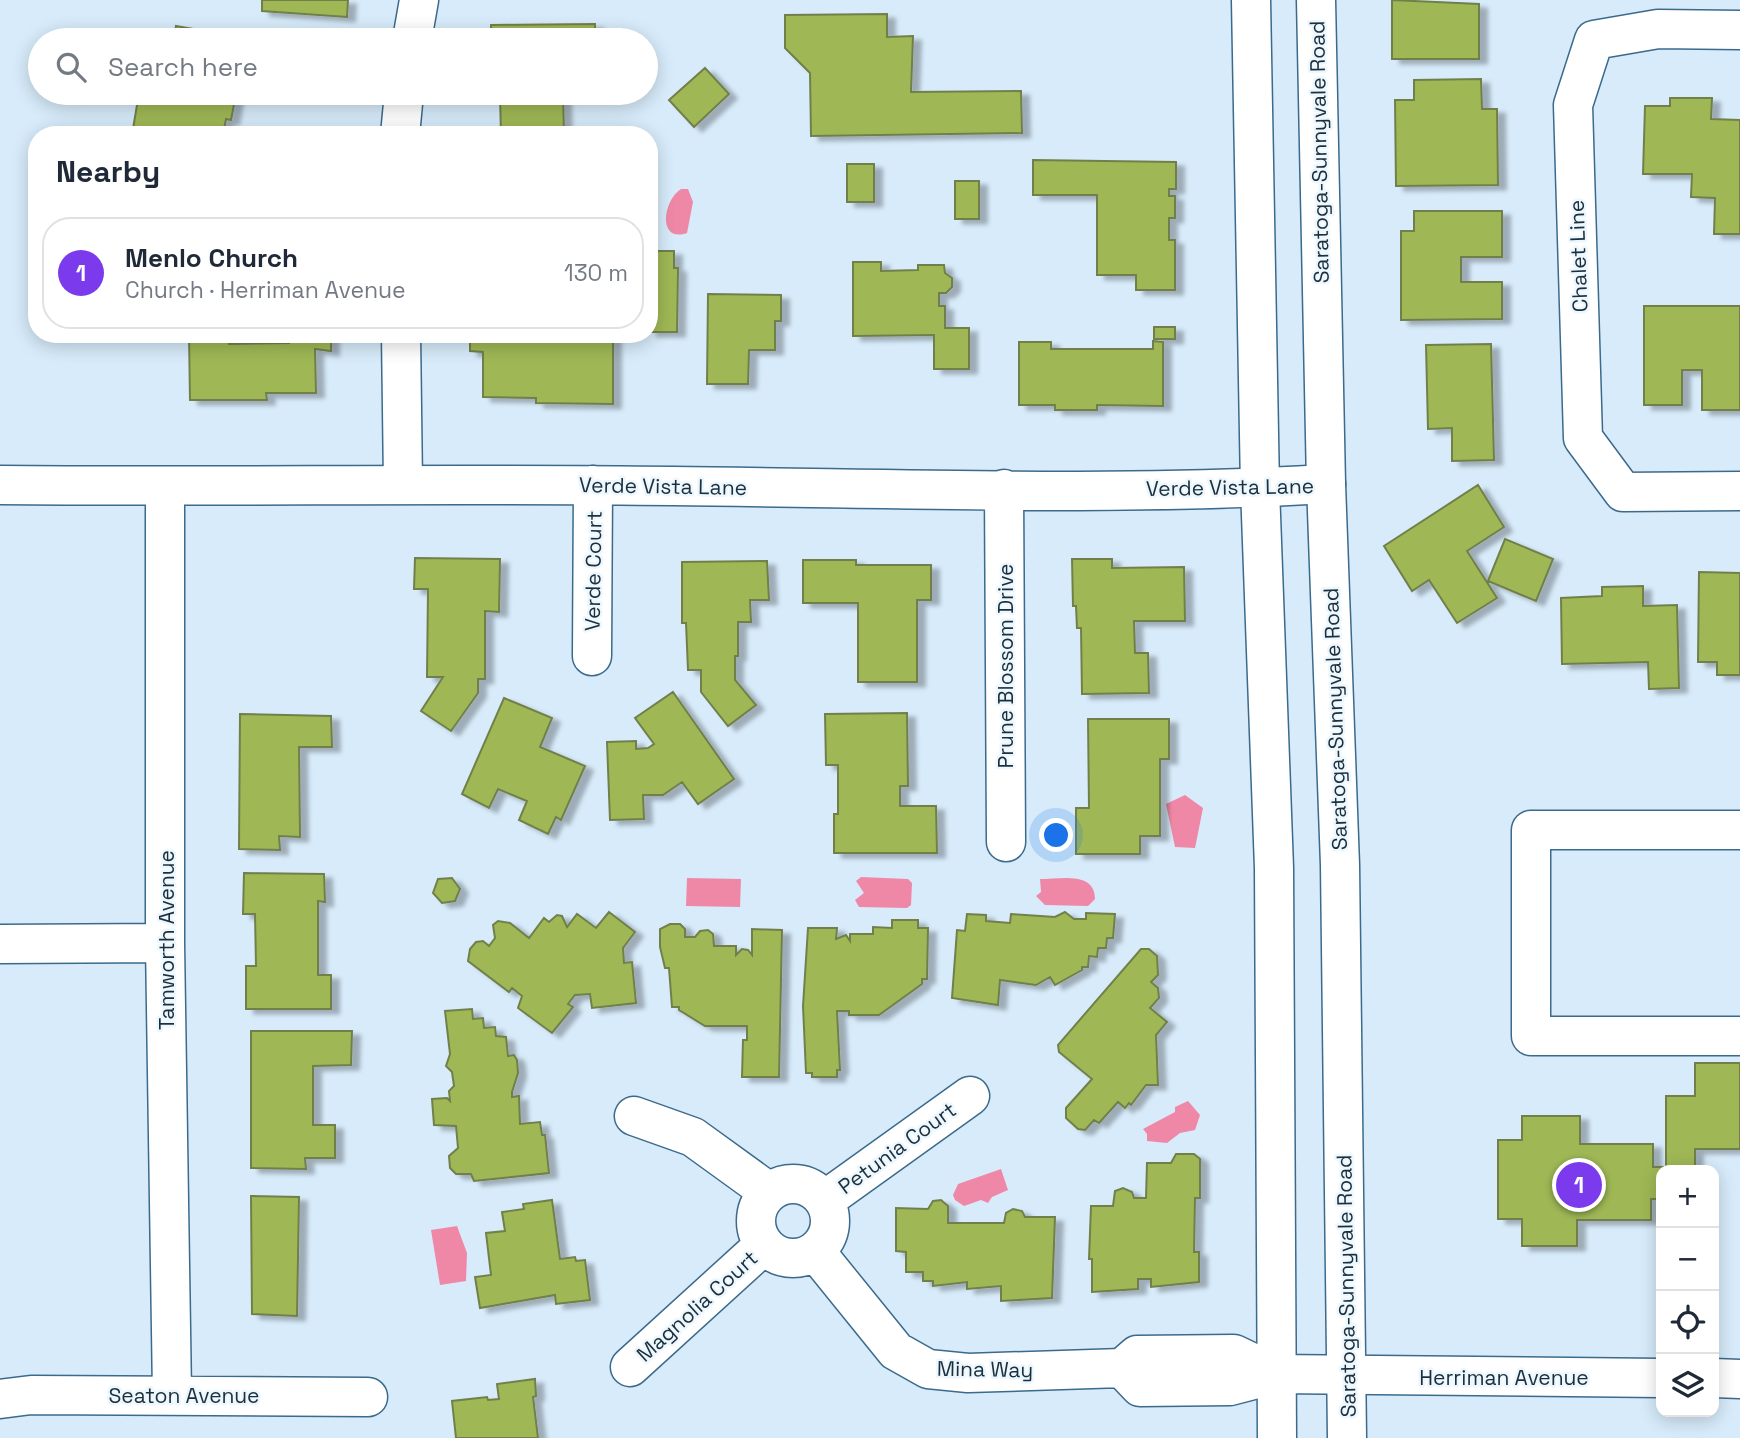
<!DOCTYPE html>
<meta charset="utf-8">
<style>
:root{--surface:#fff;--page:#f6f6f7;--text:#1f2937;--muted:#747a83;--line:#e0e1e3;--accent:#7c3aed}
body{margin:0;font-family:"Space Grotesk",sans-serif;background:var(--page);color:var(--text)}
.controls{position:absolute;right:21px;bottom:21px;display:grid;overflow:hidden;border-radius:14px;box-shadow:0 4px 18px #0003}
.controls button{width:63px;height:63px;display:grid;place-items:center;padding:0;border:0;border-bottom:2px solid var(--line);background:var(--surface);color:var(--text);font:35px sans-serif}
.you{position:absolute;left:1057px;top:836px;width:24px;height:24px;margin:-18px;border:5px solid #fff;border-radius:50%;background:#1a73e8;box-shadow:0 0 0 10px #1a73e833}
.badge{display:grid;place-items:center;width:46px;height:46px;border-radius:50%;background:var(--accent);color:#fff;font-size:23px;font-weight:700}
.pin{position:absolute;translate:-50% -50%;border:4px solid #fff;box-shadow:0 2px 7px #0006}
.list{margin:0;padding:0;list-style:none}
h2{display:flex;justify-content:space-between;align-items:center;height:91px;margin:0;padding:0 28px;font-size:30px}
h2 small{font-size:23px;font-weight:400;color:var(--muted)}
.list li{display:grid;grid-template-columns:46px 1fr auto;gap:21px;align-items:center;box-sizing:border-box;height:112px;margin:0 14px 14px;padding:0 14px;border:2px solid var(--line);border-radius:28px}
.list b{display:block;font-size:26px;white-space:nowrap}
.list p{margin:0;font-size:23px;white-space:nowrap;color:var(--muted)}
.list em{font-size:23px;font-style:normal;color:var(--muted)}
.icon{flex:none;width:38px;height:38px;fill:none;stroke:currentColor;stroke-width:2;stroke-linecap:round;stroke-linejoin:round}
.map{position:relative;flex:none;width:1740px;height:1438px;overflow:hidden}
.search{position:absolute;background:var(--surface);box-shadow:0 4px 18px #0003;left:28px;top:28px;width:630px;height:77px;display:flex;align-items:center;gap:18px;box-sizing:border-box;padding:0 24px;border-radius:38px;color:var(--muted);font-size:26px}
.panel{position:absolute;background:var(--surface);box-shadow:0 4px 18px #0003;left:28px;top:126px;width:630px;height:217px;border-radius:28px}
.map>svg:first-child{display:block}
.water{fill:#ef88a7}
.building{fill:#9fb854;stroke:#71804c;stroke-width:2;filter:url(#shadow)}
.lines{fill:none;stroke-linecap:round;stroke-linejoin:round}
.minor-casing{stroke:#3b6a8c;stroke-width:41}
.major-casing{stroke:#3b6a8c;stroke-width:41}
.minor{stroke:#fff;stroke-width:38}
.major{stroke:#fff;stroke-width:38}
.labels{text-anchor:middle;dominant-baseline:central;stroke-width:5;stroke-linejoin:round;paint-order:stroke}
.street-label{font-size:21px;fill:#1b2f3d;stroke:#edf7fe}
</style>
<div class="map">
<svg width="1740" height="1438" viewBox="0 0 1740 1438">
<defs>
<filter id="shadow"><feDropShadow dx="8" dy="4.5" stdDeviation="2" flood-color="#0004"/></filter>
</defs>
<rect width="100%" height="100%" fill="#d7ebfa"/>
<path class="water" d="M681 189H688L693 202 687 233C657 243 663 200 681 189Z
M1185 795 1203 808 1195 848 1175 847 1166 804Z
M861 877 908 879 912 883 911 905 907 908 859 907 855 900 864 893 856 881Z
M687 878 741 879 740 907 686 906Z
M1040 879C1060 879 1095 871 1095 899L1088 906 1045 905 1036 896 1041 892Z
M1188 1101 1200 1115 1195 1130 1180 1133 1167 1143 1147 1141V1134L1143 1129 1175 1112V1107Z
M1001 1169 1008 1190 992 1197 988 1203 981 1200 964 1206 955 1200 953 1195 958 1184Z
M457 1226 467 1253 466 1281 440 1285 431 1230Z"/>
<path class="building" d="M262 0H348L347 17 262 11Z
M1392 0 1479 4V59H1392Z
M887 14V37L913 36 911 92 1021 91 1022 133 811 136 810 73 785 48V15Z
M595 24V40H491V25Z
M176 26 245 38 246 31 298 40H174Z
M705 68 729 94 694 127 669 100Z
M1481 79 1482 109H1497L1498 185 1396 186 1395 100H1414V80Z
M139 93H233L235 99 231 120 226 119 223 135H167L133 129Z
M511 93H563L564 135H501L500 96H511Z
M1670 98H1712L1711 119 1740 120V234H1714L1715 198 1691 197 1692 174H1643L1645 106H1670Z
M1033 160 1176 162V189H1169V196H1175V218H1169V240H1175V290H1136V275H1097V195H1033Z
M847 164H874V202H847Z
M955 181H979V219H955Z
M1414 211H1502V257H1461V282H1502V319L1401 320V231H1414Z
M653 251H674V268H678L677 332H649V267H653Z
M853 262H881V271L918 270V265H944L945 273 952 278V287L946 293H939V306H945V328H969V369H934V335L853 336Z
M708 294 781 295V321H775V350H749L748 384H707Z
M1644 306H1740V410H1702V370H1682V405H1644Z
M1154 327H1175V339H1154Z
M189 334H229V344L289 343V334H331V351L315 349 316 393H266L267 400H190Z
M470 334H613V404L536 403V398L483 397V352L470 351Z
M1153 341 1163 342V406L1097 405V410H1055V405H1019V342H1051V349H1153Z
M1491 344 1494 460 1452 461V428L1428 429 1426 345Z
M1478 485 1504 527 1467 551 1497 598 1457 623 1429 580 1412 591 1384 546Z
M1505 539 1553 559 1536 601 1488 581Z
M415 558 500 559 499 612 485 611V679H478V693L451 731 421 711 443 677H427L428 589H414Z
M1072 559H1112V568L1184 567 1185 621H1134L1135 653H1148L1149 693 1082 694 1081 628H1077L1076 606H1073Z
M803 560H856V565H931V600H917V682H858V603H803Z
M767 561 769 600H750L751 622H738V656H735V680L756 705 728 726 701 692V670H688L686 623H682V562Z
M1699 572 1740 573V675H1717V662H1698Z
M1643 586V606L1677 605 1679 688 1649 689 1648 662 1562 664 1561 598 1602 596V587Z
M673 692 734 779 698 804 682 782 663 795H643L644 819 610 820 607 742 636 741V749L648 748 654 744 635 718Z
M504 698 552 718 540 747 585 766 561 820 556 817 548 834 519 820 527 801 498 789 489 808 462 794Z
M907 713 908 786H900V806H936L937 853H834V814H838V765H826L825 714Z
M240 714 331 716 332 747H299L300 837 279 836 280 850 239 849Z
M1088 719H1169V759H1160V836H1140V854H1076V808H1089Z
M244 873 324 874 325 902 318 901V975H331V1009H246V966H256L255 914H243Z
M452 878 460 889 455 901 442 903 433 893 438 879Z
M609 912 635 932 623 948 624 963 632 962 636 1003 592 1008 590 994 575 995 568 1004 573 1007 552 1033 518 1008 522 996 512 988 509 992 468 961 470 949 476 942 483 941 489 946 495 938 493 925 498 921 510 923 529 938 544 918 549 922 557 915 562 916 567 927 577 914 596 928Z
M1065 912 1074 919H1086V913L1115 914 1113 938H1107L1106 948H1098L1097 957 1089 956 1088 967H1082V970L1055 985 1050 977 1036 985 1000 980 998 1005 952 998 957 930 965 931 967 914 986 915V921L1010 923 1011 914 1055 917Z
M892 920H918V928H928L927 979H922V984L879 1015H849V1011H837L840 1070H837V1077H812V1073H806L803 1006 808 928H837L836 939 846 935 850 941V934H873V927L892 928Z
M670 924H680L685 929V937H695L700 931 708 930 713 934 714 946H736V955L742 949 748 950 752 955V929L782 930 779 1077H742L743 1040H747V1026H705L679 1010V1007H672L669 968H665L660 947V929Z
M1141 949H1149L1157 956 1158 975 1151 982 1158 988 1159 998 1150 1008 1167 1022 1156 1035 1158 1085H1146L1131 1105 1129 1103 1125 1108 1118 1102 1099 1123 1094 1120 1085 1130 1078 1129 1066 1118V1108L1092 1079 1059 1052 1058 1045Z
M472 1009 473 1019 483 1018 484 1028 495 1027 496 1036 506 1037 508 1056 514 1055 517 1060 518 1073 512 1092V1097L519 1096 520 1124 540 1122 542 1135H545L549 1173 474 1181 471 1174H456L450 1168 449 1156 458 1148 456 1126 434 1125 432 1099 447 1098 450 1101 449 1091 454 1086 452 1072 446 1066 450 1054 445 1011Z
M251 1031H352L351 1065 313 1066V1125H335V1158H305L306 1169 251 1168Z
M1695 1063H1740V1149H1695V1167H1666V1096H1695Z
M1522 1116H1580V1144H1653V1167H1699V1170H1661V1199H1651V1220H1577V1246H1522V1219H1498V1140H1522Z
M1176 1154H1194L1200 1159V1198H1195L1194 1252H1199V1282L1151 1287V1279H1138V1289L1092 1292V1259H1089L1091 1206H1113L1115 1191 1123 1188 1132 1192 1134 1198H1146L1147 1163H1171Z
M251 1196 299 1197 297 1316 252 1314Z
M552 1200 560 1259 575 1257 576 1261 585 1260 590 1300 556 1304 555 1295 480 1308 475 1277 491 1275 486 1233 505 1231 502 1212 524 1209 523 1204Z
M941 1200 948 1206V1223H1004L1006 1213 1013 1209 1022 1211 1025 1217H1055L1052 1298 1001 1301V1286L967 1289V1282L933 1286V1281H923V1272H906V1252L896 1251V1208L928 1209 933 1201Z
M535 1379 536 1396 533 1397 538 1438H456L452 1401 487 1397 488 1400 499 1399 497 1384Z"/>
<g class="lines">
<g class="minor-casing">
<path id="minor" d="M1740 30 1658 29 1594 40 1573 105 1583 438 1623 492 1740 491
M412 40 419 0
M400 135 404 93
M401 334 403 484
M0 485C224 487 449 483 673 486 890 488 1109 497 1326 484
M165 487V943L172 1394
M1004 489 1006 842
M592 656 593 485
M1740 830H1531V1036H1740
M0 944 165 943
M634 1116 693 1137 769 1192
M756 1221a37 37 0 1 1 74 0a37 37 0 1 1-74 0Z
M825 1200 970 1096
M815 1251 896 1351 928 1369 968 1373 1122 1368 1137 1355 1234 1354 1276 1374
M630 1367 764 1245
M1122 1368 1140 1387 1230 1386 1276 1374 1661 1378
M1714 1378 1740 1379
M0 1399 31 1395 368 1397"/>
</g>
<g class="major-casing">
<path id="major" d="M1251 0 1260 488 1274 868 1277 1438
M1316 0 1326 484 1340 865 1347 1438"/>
</g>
<use href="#minor" class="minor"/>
<use href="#major" class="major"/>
</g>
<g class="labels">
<g class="street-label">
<text transform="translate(1319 152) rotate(-91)">Saratoga-Sunnyvale Road</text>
<text transform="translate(1578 256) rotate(-92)">Chalet Line</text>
<text transform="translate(663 486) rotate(1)">Verde Vista Lane</text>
<text transform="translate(1230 487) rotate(-1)">Verde Vista Lane</text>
<text transform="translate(593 571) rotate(-89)">Verde Court</text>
<text transform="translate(1005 666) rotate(-90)">Prune Blossom Drive</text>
<text transform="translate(1335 719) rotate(-92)">Saratoga-Sunnyvale Road</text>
<text transform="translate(166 940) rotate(-90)">Tamworth Avenue</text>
<text transform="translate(897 1148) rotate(-36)">Petunia Court</text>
<text transform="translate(1346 1286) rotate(-91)">Saratoga-Sunnyvale Road</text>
<text transform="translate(697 1306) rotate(-42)">Magnolia Court</text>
<text transform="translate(985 1369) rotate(1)">Mina Way</text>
<text x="1504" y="1377">Herriman Avenue</text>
<text x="184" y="1395">Seaton Avenue</text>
</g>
</g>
</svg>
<div class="controls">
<button>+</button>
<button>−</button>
<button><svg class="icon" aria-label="locate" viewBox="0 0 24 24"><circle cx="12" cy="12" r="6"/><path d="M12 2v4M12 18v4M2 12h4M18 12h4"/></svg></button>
<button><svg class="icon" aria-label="layers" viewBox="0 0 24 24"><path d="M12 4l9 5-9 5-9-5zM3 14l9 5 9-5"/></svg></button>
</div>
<div class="you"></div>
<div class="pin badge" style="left:1579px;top:1185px">1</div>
<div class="search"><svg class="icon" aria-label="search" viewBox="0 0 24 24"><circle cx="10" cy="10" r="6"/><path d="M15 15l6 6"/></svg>Search here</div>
<section class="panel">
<h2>Nearby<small></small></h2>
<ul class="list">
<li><span class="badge">1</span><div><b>Menlo Church</b><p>Church · Herriman Avenue</p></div><em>130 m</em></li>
</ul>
</section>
</div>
